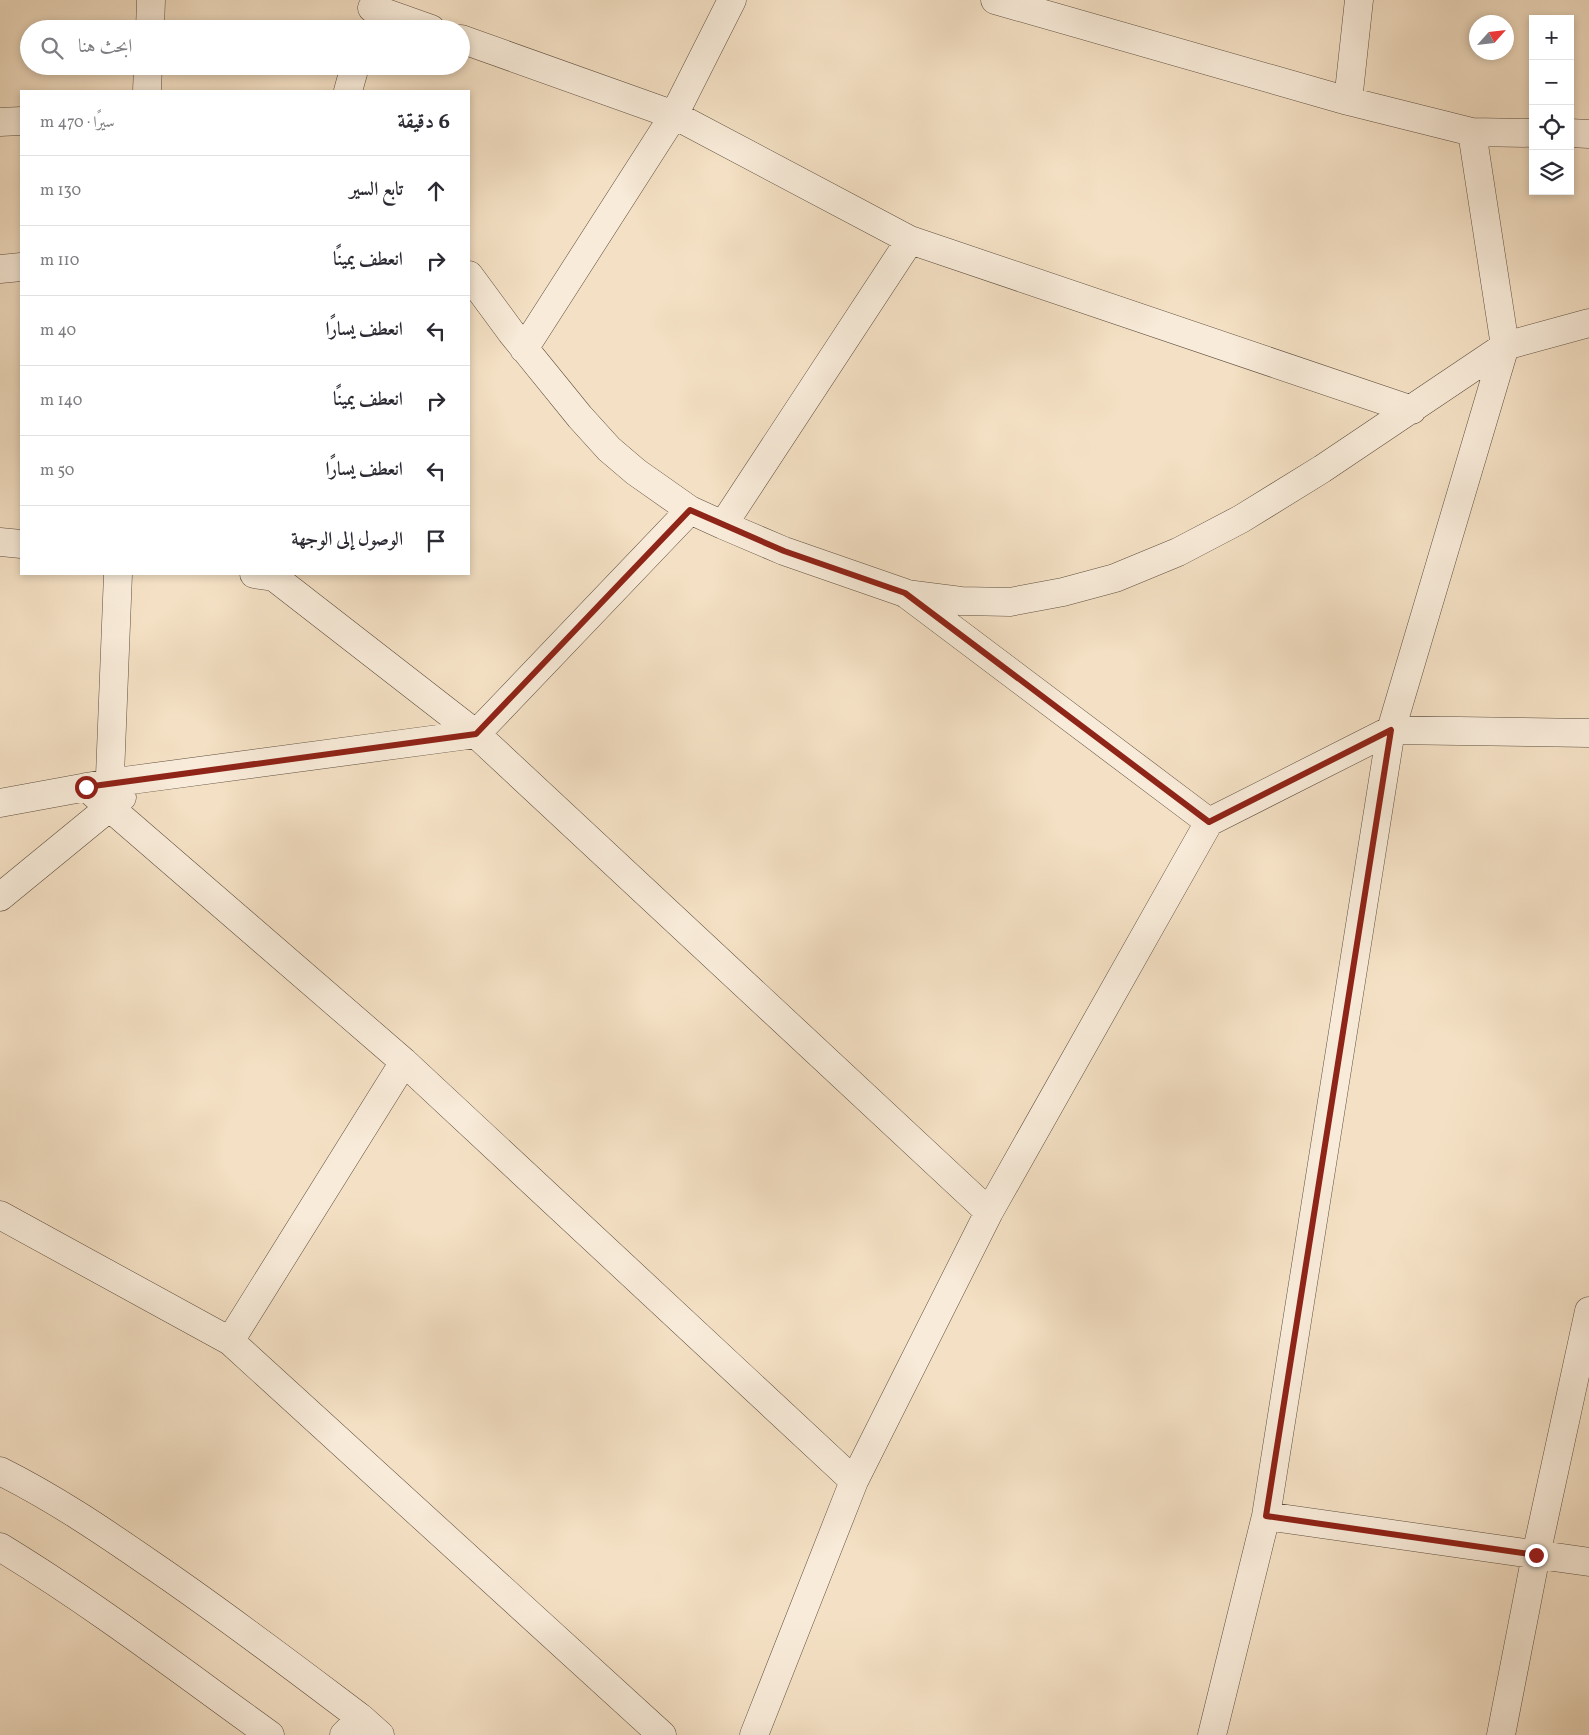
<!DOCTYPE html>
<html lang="ar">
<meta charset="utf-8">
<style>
:root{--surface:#fff;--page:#f7f7f7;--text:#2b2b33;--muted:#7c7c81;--line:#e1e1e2}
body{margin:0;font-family:Vollkorn,Amiri,serif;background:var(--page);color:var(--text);direction:rtl}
.controls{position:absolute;right:15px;top:15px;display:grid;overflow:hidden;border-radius:0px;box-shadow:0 2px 8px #0003}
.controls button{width:45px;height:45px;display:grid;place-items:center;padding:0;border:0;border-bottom:1px solid var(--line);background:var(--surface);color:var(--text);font:25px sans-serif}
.compass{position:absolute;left:1469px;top:15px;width:45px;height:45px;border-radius:50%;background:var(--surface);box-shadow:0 2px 8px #0003;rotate:63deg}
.stop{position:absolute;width:15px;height:15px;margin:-11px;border:4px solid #8f2418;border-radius:50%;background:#fff}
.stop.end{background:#8f2418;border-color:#fff;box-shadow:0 1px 5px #0008}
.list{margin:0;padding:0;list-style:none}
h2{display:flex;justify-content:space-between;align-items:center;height:65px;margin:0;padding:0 20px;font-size:21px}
h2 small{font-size:16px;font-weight:400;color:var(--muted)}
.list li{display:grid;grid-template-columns:32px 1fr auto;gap:15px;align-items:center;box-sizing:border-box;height:70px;padding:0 20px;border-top:1px solid var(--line)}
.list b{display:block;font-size:19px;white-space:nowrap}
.list em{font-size:16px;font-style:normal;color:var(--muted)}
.icon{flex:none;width:28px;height:28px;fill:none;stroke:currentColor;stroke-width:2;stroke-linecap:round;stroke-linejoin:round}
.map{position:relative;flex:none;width:1589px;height:1735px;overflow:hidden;direction:ltr}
.search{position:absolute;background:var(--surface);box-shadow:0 2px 8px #0003;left:20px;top:20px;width:450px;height:55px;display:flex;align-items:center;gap:12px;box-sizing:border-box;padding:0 18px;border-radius:28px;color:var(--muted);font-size:19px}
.panel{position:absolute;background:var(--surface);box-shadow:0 2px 8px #0003;left:20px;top:90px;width:450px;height:485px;border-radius:0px;direction:rtl}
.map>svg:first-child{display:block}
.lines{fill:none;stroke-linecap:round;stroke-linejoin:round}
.street-casing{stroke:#5f4e3e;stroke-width:29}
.street{stroke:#f8ebd9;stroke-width:28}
.route{stroke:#8f2418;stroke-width:6}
</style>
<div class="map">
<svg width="1589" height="1735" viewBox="0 0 1589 1735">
<rect width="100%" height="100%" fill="#f4e0c4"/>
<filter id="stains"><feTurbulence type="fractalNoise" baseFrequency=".004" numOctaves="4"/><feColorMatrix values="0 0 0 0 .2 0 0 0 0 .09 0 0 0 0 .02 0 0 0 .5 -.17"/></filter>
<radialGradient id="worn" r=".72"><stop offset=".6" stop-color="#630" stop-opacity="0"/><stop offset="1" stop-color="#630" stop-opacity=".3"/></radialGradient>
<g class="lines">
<g class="street-casing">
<path id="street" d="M372 8 431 29
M150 29 151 0
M461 39 674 115 910 240 1412 410
M147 91 148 66
M348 91 355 66
M1348 101 1359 0
M0 122 21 121
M1472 132 1533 133
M1570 133 1589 134
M0 269 21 267
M469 275 511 332 580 417 609 449 636 472 690 510 723 525 784 551 905 593 1209 822
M524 349 674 115 732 0
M723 525 910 240
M0 542 21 544
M254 574 274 577 476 734 989 1212
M906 594 961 601 1010 602 1063 592 1115 578 1178 552 1241 519 1322 469 1505 346 1589 323
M86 787 404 1062 854 1481
M109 801 118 574
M0 803 109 783 476 734 690 510
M0 897 122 797
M0 1215 230 1341 662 1735
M230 1341 404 1062
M0 1471C54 1498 103 1531 152 1565 224 1614 292 1666 361 1718L380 1735
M1266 1516 1589 1562
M0 1547C94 1604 181 1671 270 1735
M344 1735 361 1718
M754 1735 854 1481 989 1212 1209 822 1391 730 1505 346 1472 132 1348 101 995 0
M1212 1735 1266 1516 1391 730 1589 733
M1501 1735 1536 1555 1589 1311"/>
</g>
<use href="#street" class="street"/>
</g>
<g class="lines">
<path class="route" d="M86 787 476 734 690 510 784 551 905 593 1209 822 1391 730 1266 1516 1536 1555"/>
</g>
<rect width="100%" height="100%" filter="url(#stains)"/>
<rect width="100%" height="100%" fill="url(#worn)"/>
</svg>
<div class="controls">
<button>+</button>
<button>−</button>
<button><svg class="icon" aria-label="locate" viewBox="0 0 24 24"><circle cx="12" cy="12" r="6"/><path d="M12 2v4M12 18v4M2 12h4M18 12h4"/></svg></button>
<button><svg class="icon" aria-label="layers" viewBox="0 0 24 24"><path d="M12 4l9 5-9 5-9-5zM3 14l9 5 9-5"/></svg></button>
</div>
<svg class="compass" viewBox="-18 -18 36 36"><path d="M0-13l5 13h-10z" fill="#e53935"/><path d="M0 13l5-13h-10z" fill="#7c7c81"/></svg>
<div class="stop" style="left:86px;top:787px"></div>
<div class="stop end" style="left:1536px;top:1555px"></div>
<div class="search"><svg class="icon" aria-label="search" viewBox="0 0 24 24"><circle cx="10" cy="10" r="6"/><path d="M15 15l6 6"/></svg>ابحث هنا</div>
<section class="panel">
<h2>6 دقيقة<small>سيرًا · 470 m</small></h2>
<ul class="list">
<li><svg class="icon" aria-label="ahead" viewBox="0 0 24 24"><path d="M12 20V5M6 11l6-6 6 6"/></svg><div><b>تابع السير</b></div><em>130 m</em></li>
<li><svg class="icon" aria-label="right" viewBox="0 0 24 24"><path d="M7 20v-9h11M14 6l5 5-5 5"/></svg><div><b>انعطف يمينًا</b></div><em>110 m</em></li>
<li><svg class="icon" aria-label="left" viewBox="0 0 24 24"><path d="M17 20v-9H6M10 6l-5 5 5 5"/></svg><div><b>انعطف يسارًا</b></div><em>40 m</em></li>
<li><svg class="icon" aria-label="right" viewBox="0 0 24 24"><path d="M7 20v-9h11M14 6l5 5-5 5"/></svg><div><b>انعطف يمينًا</b></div><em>140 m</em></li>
<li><svg class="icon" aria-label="left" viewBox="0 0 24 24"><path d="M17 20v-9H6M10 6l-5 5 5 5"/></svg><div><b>انعطف يسارًا</b></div><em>50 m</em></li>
<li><svg class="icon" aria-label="arrive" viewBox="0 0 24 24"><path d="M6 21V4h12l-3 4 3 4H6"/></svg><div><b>الوصول إلى الوجهة</b></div></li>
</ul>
</section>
</div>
